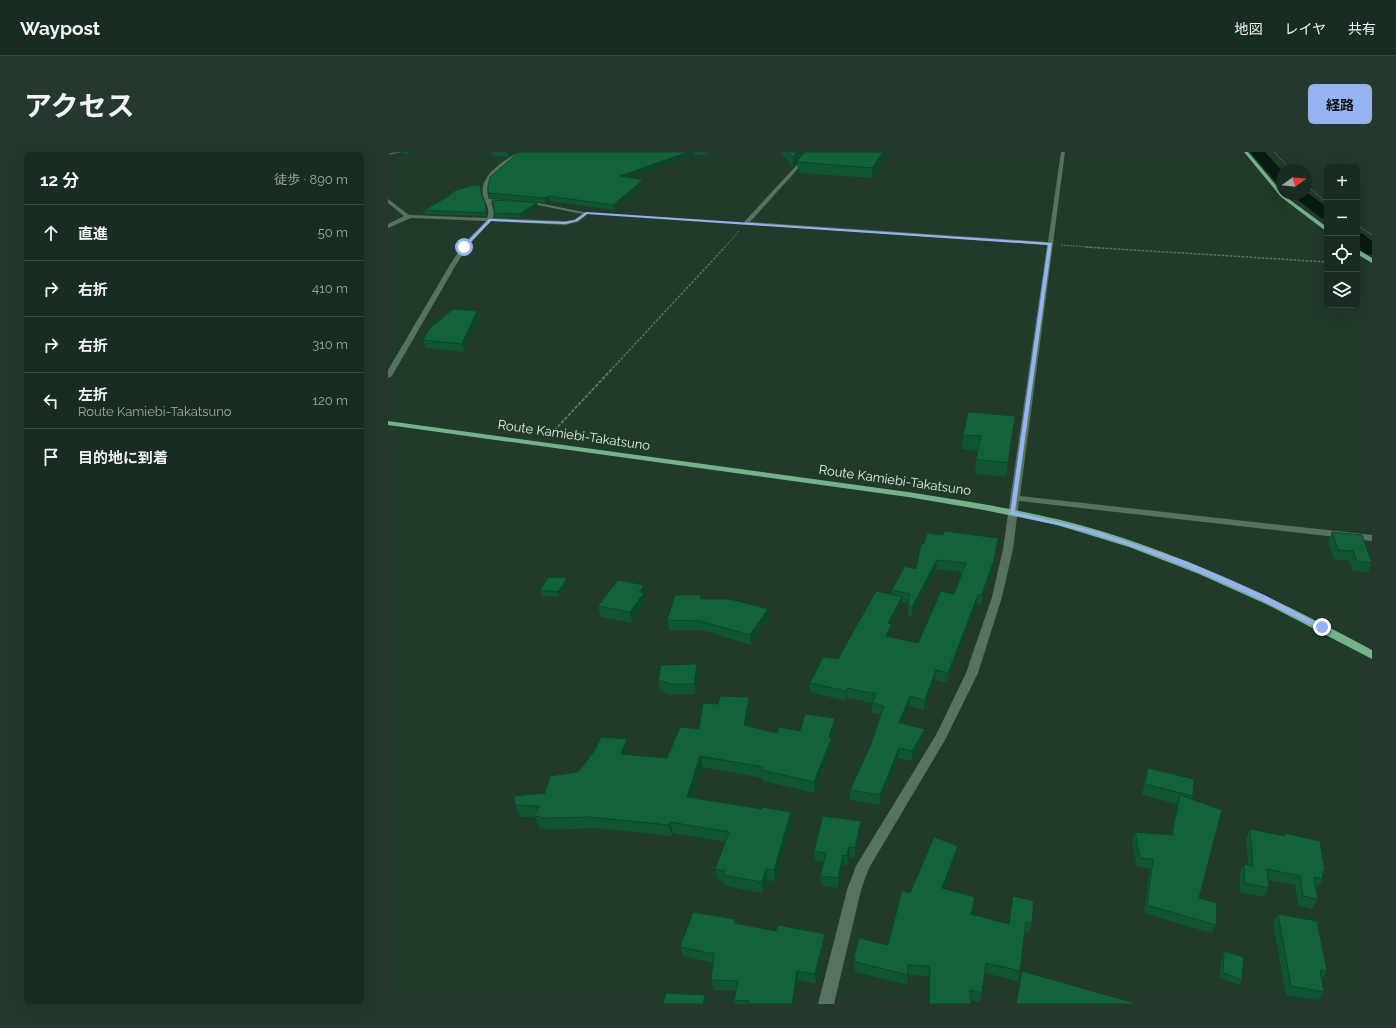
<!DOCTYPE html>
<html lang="ja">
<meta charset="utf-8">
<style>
:root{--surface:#192c20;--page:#26382d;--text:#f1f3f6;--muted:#9fa7a5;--line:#37483e;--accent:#95b2f1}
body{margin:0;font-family:Raleway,"Noto Sans JP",sans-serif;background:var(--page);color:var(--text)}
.controls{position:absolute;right:12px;top:12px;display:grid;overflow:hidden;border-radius:6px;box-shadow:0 4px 16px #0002}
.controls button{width:36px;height:36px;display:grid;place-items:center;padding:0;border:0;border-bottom:1px solid var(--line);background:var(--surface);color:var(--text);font:20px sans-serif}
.compass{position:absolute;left:888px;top:12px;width:36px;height:36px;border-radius:50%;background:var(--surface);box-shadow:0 4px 16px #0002;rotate:75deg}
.stop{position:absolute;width:12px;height:12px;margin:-9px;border:3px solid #95b2f1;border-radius:50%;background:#fff}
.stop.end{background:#95b2f1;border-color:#fff;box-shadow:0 1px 4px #0008}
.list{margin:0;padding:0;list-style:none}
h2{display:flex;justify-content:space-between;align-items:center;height:52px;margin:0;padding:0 16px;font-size:17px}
h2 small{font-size:13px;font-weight:400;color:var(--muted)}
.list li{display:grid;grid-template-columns:26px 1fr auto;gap:12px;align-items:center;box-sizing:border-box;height:56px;padding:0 16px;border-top:1px solid var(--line)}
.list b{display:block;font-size:15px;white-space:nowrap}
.list p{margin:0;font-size:13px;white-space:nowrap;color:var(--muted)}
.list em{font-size:13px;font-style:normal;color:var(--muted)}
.icon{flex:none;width:22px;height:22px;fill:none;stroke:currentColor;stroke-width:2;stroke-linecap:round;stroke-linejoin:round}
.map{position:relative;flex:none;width:984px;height:852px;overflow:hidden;border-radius:6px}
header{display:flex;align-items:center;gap:24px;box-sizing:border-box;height:56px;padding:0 20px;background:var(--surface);border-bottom:1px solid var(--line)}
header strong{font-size:19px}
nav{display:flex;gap:22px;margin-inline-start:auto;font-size:14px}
.intro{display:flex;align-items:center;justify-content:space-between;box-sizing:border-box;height:96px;padding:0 24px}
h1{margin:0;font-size:28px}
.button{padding:10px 18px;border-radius:6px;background:var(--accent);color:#111;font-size:14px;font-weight:700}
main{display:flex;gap:24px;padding:0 24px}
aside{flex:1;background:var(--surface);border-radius:6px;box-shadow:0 4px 16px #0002}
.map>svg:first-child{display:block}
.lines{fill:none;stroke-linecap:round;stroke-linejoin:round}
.river{fill:#051c0f;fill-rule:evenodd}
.path-far2{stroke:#5d7365;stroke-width:1;stroke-dasharray:2 1;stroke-linecap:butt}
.path-far1{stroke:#5d7365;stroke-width:1.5;stroke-dasharray:2.5 1.5;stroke-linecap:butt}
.path{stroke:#5d7365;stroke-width:2;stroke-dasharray:3.5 1.5;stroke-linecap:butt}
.minor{fill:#567360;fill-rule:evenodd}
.major{fill:#75b28b;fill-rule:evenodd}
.wall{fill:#0f5532;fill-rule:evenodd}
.shaded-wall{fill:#0d4529}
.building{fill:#12633a;stroke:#0d4529}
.route{fill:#95b2f1}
.labels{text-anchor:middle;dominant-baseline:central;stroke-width:3;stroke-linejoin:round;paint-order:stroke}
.street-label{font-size:13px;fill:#e1f0e6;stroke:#213a2a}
</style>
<header>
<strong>Waypost</strong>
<nav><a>地図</a><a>レイヤ</a><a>共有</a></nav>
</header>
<div class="intro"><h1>アクセス</h1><a class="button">経路</a></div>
<main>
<aside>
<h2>12 分<small>徒歩 · 890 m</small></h2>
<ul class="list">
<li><svg class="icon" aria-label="ahead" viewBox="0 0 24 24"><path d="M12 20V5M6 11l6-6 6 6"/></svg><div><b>直進</b></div><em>50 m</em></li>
<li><svg class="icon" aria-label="right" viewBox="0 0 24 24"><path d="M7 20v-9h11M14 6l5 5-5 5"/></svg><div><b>右折</b></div><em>410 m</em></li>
<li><svg class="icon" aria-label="right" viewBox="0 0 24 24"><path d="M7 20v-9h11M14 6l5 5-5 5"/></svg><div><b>右折</b></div><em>310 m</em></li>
<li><svg class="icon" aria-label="left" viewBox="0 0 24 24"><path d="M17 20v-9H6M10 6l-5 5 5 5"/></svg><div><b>左折</b><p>Route Kamiebi-Takatsuno</p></div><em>120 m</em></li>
<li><svg class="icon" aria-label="arrive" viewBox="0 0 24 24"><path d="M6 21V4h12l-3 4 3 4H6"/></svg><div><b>目的地に到着</b></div></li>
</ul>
</aside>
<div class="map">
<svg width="984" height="852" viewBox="0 0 984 852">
<rect width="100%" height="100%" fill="#213a2a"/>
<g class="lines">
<path class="river" d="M862 0H877L894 19V32L889 31Z
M918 40 939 55V68L933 66 902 42H918Z
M969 81 975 82 984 89V103L978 102 969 95Z"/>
<path class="path-far2" d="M886 0 903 18
M918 33 939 51
M209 61 348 71
M969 73 984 83
M673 93 713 96
M336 96 351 79"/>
<path class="path-far1" d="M698 95 939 110
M222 219 337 95"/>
<path class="path" d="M163 282 223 218"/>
<path class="minor" d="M14 0 0 3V1Z
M131 0H136C122 12 92 23 101 47L145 50 201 61 190 70 177 73 103 69 81 93 69 111 4 224 0 226V218L63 111 77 90 98 69 23 66 0 76V72L16 64 0 51V47L21 63 99 66C103 57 97 51 95 43 91 23 117 8 131 0ZM103 50 145 52 194 62 186 68 177 69 105 66 106 59Z
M421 0H425L362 70 660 90 673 0H677L632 344 984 383V389L631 349 625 397 614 445 590 521 557 588 481 716 473 738 446 852H430L459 738 468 714 548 583 578 521 604 445 615 397 659 93 356 72V70Z"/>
<path class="major" d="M856 0H860L894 40V42L939 75V80L893 45Z
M969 97 984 106V111L969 102Z
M0 269 520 340C585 350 650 360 713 379 808 408 897 451 984 498V507L880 453 811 422 741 395 669 373 596 358 520 345 0 273Z"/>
</g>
<path class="wall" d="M15 0H34L21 3 15 1Z
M99 0H128L120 5 104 4V0Z
M131 0H325L320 3H306L241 26 256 33 226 58 162 49 157 51 102 46 101 41Z
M392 0H502L484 26 411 21 410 19 409 11 405 15Z
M92 33 93 37 94 43 99 57 98 64 37 62 36 58Z
M149 51 150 55 132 66 107 65 106 61Z
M89 159 91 167 77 200 38 196 35 188Z
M625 278 618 325 587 322 588 307 590 299 574 297 575 283Z
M944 380 984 411 980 420 965 419 961 409 946 407 940 389Z
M555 383 610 386 609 395 605 418 593 452H589L559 531 547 528 536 558 522 554 514 572 537 577V587L524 609 510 606 492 653 462 648V638L483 592 493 563 484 561V551L459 546 458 549 422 540V531L450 507 504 443V438L528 417 536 392ZM548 417 574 420 566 442 530 491 502 485 504 482V473L513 455 514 450 520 452V463L524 465Z
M180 431 171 445 154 444 152 438Z
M256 433 259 444 257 446 258 451 244 471 213 465 210 454Z
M314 447 380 457 381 467 363 493 314 478H281L279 468Z
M311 523 308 542 281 543V541H276L275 539H273L270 529Z
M361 545 363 556 360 574 389 581 412 579 447 578 444 590V596L427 641 375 629 374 626 315 615 305 646 374 657 403 660 405 671 387 729 379 728 375 741 337 734 336 729 330 728 327 717 337 690 285 681 284 684 206 676 161 678 151 675 147 665H132L127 653 157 641 239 587 242 599 241 603 279 606 311 577 330 552Z
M760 616 805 644 804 647 811 746 828 773 823 781 756 761 762 716 749 715 744 690 747 680 783 683 789 652 754 643 757 626Z
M473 669V679L467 706 462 705 460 713H456L450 736 433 733 432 724 436 710 427 708 426 699Z
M862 677 895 684 896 681 937 720 934 724 935 727 929 736H928L930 747 924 757 910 753 907 733 880 728 881 736 876 745 852 740V721L856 712 860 713 858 687Z
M569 704 557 737 585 755 584 762 621 772 625 744 644 772 641 781 637 780 632 819 630 829 597 821 592 850 583 848V852H541V824L520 823 519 833 467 820V815H466V805L500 793 522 741Z
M890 762 939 819 934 827 936 840 930 848 898 843 885 771Z
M347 767 348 772 388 779 437 782 438 792 428 832 410 828 407 852H346V848L348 838H326L323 828 325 811 295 804 292 795Z
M836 799 854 828 852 833 832 826 834 804Z"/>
<path class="shaded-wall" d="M20 0H34L21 3Z
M119 0H128L120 5Z
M300 0H305L306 3 232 29V24Z
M319 0H325L320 3Z
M409 0H419L409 9V11L405 15V5Z
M495 0H502L484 26V16Z
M255 28 256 33 226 58 225 53Z
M161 44 162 49 157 51 156 46Z
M149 51 150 55 132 66 131 62Z
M98 54 99 57 98 64 97 61Z
M89 159 91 167 77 200 74 192Z
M0 203 2 208 0 210Z
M610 386 609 395 605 418 593 452 594 442Z
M549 408 548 417 524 465V455Z
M179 426 180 431 171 445 170 440Z
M256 433 259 444 257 446 258 451 244 471 242 460 252 440Z
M590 443 589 452 559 531 560 521Z
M514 445 513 455 504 473V482L498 494V484L500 471Z
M380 457 381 467 363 493 362 483Z
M309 512 311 523 308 542 306 532Z
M548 518 547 528 536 558 537 548Z
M459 536V546L458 549V539Z
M522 544V554L510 581 511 571Z
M361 545 363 556 358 585 356 573Z
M447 566V578L444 590V596L427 641 426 630 441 585Z
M537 577V587L524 609V599Z
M239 587 242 599 236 613 233 602Z
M511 596 510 606 492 653V643Z
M312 604 315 615 301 656 299 645Z
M403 660 405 671 387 729 386 718Z
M473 669V679L467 706V696Z
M282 670 285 681 284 684 281 673Z
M570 694 569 704 554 746V736Z
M461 695 462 705 460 713 459 704Z
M455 703 456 713 450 736V726Z
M378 717 379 728 375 741 374 730Z
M587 745 585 755 582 772 583 762Z
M437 782 438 792 428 832 427 822Z
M409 819 410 828 407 852H404Z
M317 843 319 852H315Z"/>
<path class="building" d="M131 0H300L232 24 255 28 225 53 161 44 156 46 101 41 100 34 102 25Z
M400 0H409L405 5Z
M417 0H495L484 16 410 10 409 9Z
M85 33H92L93 40 98 54 97 61 36 58 61 44 66 39Z
M104 48 144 50 149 51 131 62 106 61V55Z
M65 157 89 159 74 192 35 188 42 176Z
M580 260 627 264 620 311 588 307 593 284 575 283Z
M556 379 610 386 606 408 594 442 590 443 560 521 548 518 537 548 522 544 511 571 537 577 524 599 511 596 492 643 462 638 483 592 496 554 484 551 488 542 459 536 458 539 422 531 435 505 450 507 488 439 514 445 500 471 504 472 498 484 530 491 553 439 566 442 578 411 549 408 524 455 520 453 522 442 504 438 517 414 528 417 533 392H536L539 381 555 383Z
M944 380 974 383 984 411 969 409 965 399 950 398Z
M161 425 179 426 170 440 152 438Z
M230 428 256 433 252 440 256 441 242 460 210 454Z
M287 443H313L312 447H342L380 457 362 483 312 469 279 468Z
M309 512 306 532H279L280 530H273L274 529H270L273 513Z
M332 544 361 545 356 573 389 581 391 575 412 579 417 562 447 566 441 585H444L426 630 373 618 375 615 312 604 299 645 374 657V655L403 660 386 718 378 717 374 730 335 723 337 719 327 717 341 680 282 670 281 673 202 665 157 666 146 664 151 654 127 653 126 644 157 641 162 624 190 620 207 598 213 585 239 587 233 602 279 606 292 575 311 577 315 551 330 552Z
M760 616 806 627 805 644 757 632Z
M792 643 834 658 811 746 829 751 828 773 759 753 765 707 752 706 747 680 784 683Z
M435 664 473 669 467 696 461 695 459 704 455 703 450 726 432 724 438 701 426 699Z
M862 677 897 684 896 681 932 689 937 720 934 719 935 727 926 725 930 747 915 744 912 724 879 717 881 736 857 731 856 712 865 714Z
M546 685 570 694 554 736 587 745 583 762 621 772 625 744 646 749 644 772 638 770 632 819 598 811 594 841 582 838 583 852H541L542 814 520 813V823L467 810 468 806 466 805 471 786 500 793 514 738 522 741Z
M305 760 347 767 346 771 388 779 390 773 437 782 427 822 409 819 404 852H360L361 849 346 848 350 829 323 828 326 802 292 795Z
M890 762 929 769 939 819 932 818 936 840 903 834Z
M836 799 856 805 854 828 835 821Z
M634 819 750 852H628Z
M278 841 317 843 315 852H275Z"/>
<path class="route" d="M198 60 664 91 627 360 708 379 800 410 876 443 937 475 931 477C858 439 784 406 705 382 678 374 649 369 622 362L660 93 199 62 189 69 177 72 103 69 77 96 74 95 101 67 177 70 187 68Z"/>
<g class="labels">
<g class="street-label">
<text transform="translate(186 283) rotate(8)">Route Kamiebi-Takatsuno</text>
<text transform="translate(507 328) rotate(8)">Route Kamiebi-Takatsuno</text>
</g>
</g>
</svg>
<div class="controls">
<button>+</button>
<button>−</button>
<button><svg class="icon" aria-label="locate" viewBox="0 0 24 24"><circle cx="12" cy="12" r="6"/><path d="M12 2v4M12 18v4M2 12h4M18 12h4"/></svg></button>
<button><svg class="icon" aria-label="layers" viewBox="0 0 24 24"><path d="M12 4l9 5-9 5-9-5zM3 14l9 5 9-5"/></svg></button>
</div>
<svg class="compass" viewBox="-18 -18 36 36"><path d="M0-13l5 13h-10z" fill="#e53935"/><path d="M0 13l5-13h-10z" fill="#9fa7a5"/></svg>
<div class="stop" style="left:76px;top:95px"></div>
<div class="stop end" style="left:934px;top:475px"></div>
</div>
</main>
